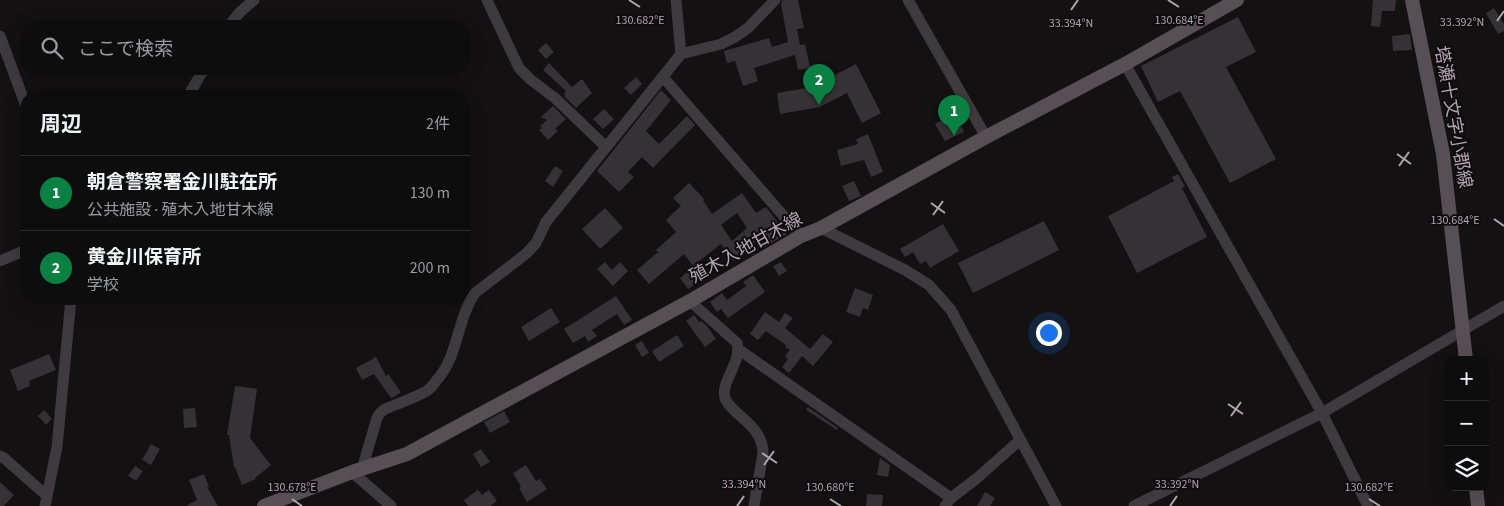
<!DOCTYPE html>
<html lang="ja">
<meta charset="utf-8">
<style>
:root{--surface:#0e0d0e;--page:#171617;--text:#f1f3f6;--muted:#9b9c9e;--line:#2e2d2e;--accent:#0b8043}
body{margin:0;font-family:"Source Sans 3","Noto Sans JP",sans-serif;background:var(--page);color:var(--text)}
.controls{position:absolute;right:15px;bottom:15px;display:grid;overflow:hidden;border-radius:10px;box-shadow:0 5px 20px #0002}
.controls button{width:45px;height:45px;display:grid;place-items:center;padding:0;border:0;border-bottom:1px solid var(--line);background:var(--surface);color:var(--text);font:25px sans-serif}
.you{position:absolute;left:1048px;top:332px;width:18px;height:18px;margin:-12px;border:4px solid #fff;border-radius:50%;background:#1a73e8;box-shadow:0 0 0 8px #1a73e833}
.badge{display:grid;place-items:center;width:32px;height:32px;border-radius:50%;background:var(--accent);color:#fff;font-size:16px;font-weight:700}
.pin{position:absolute;translate:-50% -41px;filter:drop-shadow(0 1px 2px #0008)}
.pin::after{content:'';position:absolute;top:26px;width:18px;height:15px;background:inherit;clip-path:polygon(0 0,100% 0,50% 100%)}
.list{margin:0;padding:0;list-style:none}
h2{display:flex;justify-content:space-between;align-items:center;height:65px;margin:0;padding:0 20px;font-size:21px}
h2 small{font-size:16px;font-weight:400;color:var(--muted)}
.list li{display:grid;grid-template-columns:32px 1fr auto;gap:15px;align-items:center;box-sizing:border-box;height:75px;padding:0 20px;border-top:1px solid var(--line)}
.list b{display:block;font-size:19px;white-space:nowrap}
.list p{margin:0;font-size:16px;white-space:nowrap;color:var(--muted)}
.list em{font-size:16px;font-style:normal;color:var(--muted)}
.icon{flex:none;width:28px;height:28px;fill:none;stroke:currentColor;stroke-width:2;stroke-linecap:round;stroke-linejoin:round}
.map{position:relative;flex:none;width:1504px;height:506px;overflow:hidden}
.search{position:absolute;background:var(--surface);box-shadow:0 5px 20px #0002;left:20px;top:20px;width:450px;height:55px;display:flex;align-items:center;gap:12px;box-sizing:border-box;padding:0 18px;border-radius:20px;color:var(--muted);font-size:19px}
.panel{position:absolute;background:var(--surface);box-shadow:0 5px 20px #0002;left:20px;top:90px;width:450px;height:215px;border-radius:20px}
.map>svg:first-child{display:block}
.building{fill:#353134;fill-rule:evenodd}
.lines{fill:none;stroke-linecap:round;stroke-linejoin:round}
.minor{stroke:#3e3a3d;stroke-width:11}
.major{stroke:#564f55;stroke-width:14}
.ticks{fill:none;stroke:#b2a4b1;stroke-width:2}
.labels{text-anchor:middle;dominant-baseline:central;stroke-width:4;stroke-linejoin:round;paint-order:stroke}
.street-label{font-size:18px;fill:#b2a4b1;stroke:#0e0c0d}
.ticks-label{font-size:12px;text-anchor:middle;fill:#b2a4b1;stroke:#0e0c0d;stroke-width:4;stroke-linejoin:round;paint-order:stroke}
</style>
<div class="map">
<svg width="1504" height="506" viewBox="0 0 1504 506">
<rect width="100%" height="100%" fill="#131112"/>
<path class="building" d="M782 0H798L804 28 797 29 800 45 805 44 810 68 798 70 795 55 754 68 758 81 743 86 735 61 727 63 724 51 769 38 772 47 788 42 781 4Z
M1373 0H1396L1395 11H1382L1380 27 1371 26Z
M1494 8 1504 24V31L1498 34 1486 13Z
M1238 17 1256 52 1226 67 1276 159 1230 183 1180 91 1158 102 1141 66Z
M1410 34 1412 50 1393 51 1392 36Z
M546 43 554 52 546 59 538 50Z
M549 63 572 87 582 79 592 93 576 108 564 96 565 95 564 93 566 91 543 70Z
M856 64 881 113 862 123 847 93 820 107 780 114 777 93 812 87Z
M636 77 642 84 631 95 624 88Z
M661 90 671 100 646 131 659 144 687 116 695 125 653 168 642 157 628 172 634 177 619 192 597 171Z
M954 98 958 106H960L965 115 958 118 964 132 945 141 935 124 949 116 943 103Z
M553 106 566 119 555 129 558 131 548 140 539 130 542 128 540 126 547 120 541 117Z
M604 109 614 119 603 129 593 119Z
M868 134 883 172 871 177 864 160 841 166 837 150 858 144 856 139Z
M555 166 563 171 553 187 545 181Z
M1178 174 1185 186 1182 188 1207 237 1137 273 1108 216 1174 181 1172 177Z
M854 181 861 196 849 201 842 186Z
M689 183 704 199 703 200 712 214 742 193 756 213 766 207 787 234 761 249 756 241 740 254 741 255 733 261 721 244 693 266 684 254 649 284 637 270 658 252 656 250 676 232 666 220 681 206 673 198ZM737 213 747 228 732 241 721 225Z
M605 208 623 228 600 249 582 229Z
M1044 221 1059 250 973 293 958 263Z
M943 224 959 251 930 268 926 261 920 264 913 252 905 257 900 249Z
M605 262 612 270 620 262 628 271 613 286 597 269Z
M781 262 787 271 779 276 773 266Z
M699 263 706 272 699 277 701 280 688 289 680 278Z
M753 275 765 292 728 318 721 309 717 312 710 302 722 293 727 300 746 286 743 282Z
M855 288 873 295 868 310 863 308 860 317 846 312Z
M616 296 632 320 624 325 617 314 592 330 597 336 588 342 585 336 573 343 564 329Z
M551 308 560 322 529 341 521 327Z
M765 312 779 322 785 313 793 318 785 328 810 349 823 334 833 342 813 366 802 356 789 373 782 367 788 359 785 356 790 350 785 347 786 345 766 331 758 340 750 334Z
M694 315 699 322 701 321 708 327 716 339 705 347 686 321Z
M677 335 684 346 659 362 652 351Z
M642 341 649 353 642 357 635 345Z
M49 354 56 370 29 381 30 386 18 391 10 370Z
M376 357 386 376 388 374 401 392 394 397 391 398 374 374 362 380 356 368Z
M235 386 257 389 250 438 271 465 255 478 256 479 242 485 235 467H234L229 435H227Z
M808 407 838 428 837 430 806 410Z
M195 408 197 427 184 428 183 409Z
M44 410 52 419 46 425 38 416Z
M504 411 510 422 490 433 484 422Z
M151 444 160 449 151 465 142 460Z
M481 449 490 462 481 467 473 454Z
M880 458 890 465 888 477 877 475Z
M526 465 536 481 540 479 547 489 527 502 519 488 521 487 513 473Z
M135 466 143 471 136 481 128 476Z
M204 474 209 487H207L218 506H186L197 500 189 480Z
M0 482 14 495 4 506H0Z
M478 490 482 495 489 490 497 501 490 506H468L464 500Z
M985 492 995 498 990 506H977Z
M867 494 883 495 882 506H866Z"/>
<g class="lines">
<path class="minor" d="M487 0 519 68 530 79 556 99 606 147
M676 0 681 54
M908 0 986 137
M229 26 240 12 254 0
M0 36 26 106
M1125 64 1322 413 1368 506
M663 77 801 236
M188 96 204 69
M821 228 905 270 929 285 951 310 1056 506
M0 261 26 250
M690 301 737 343C742 363 720 382 725 398 727 404 733 409 737 413 750 424 763 435 763 453L754 506
M738 349 951 498
M0 456 4 458 47 496
M362 469 377 418 380 413 385 409C396 404 420 396 428 390 431 388 434 384 436 381 459 356 456 321 475 293L527 253 536 243 546 222 681 54 721 44 735 37 748 28 775 0
M352 472 391 506
M45 506 57 447 71 299
M945 506 951 498 976 479 1020 440
M1134 506 1322 413 1504 306"/>
<path class="major" d="M1412 0 1443 154 1466 360
M1476 487 1478 506
M264 506 352 472 407 454 690 301 801 236 821 228 986 137 1125 64 1237 0"/>
</g>
<path class="ticks" d="M629 0 640 7M1168 0 1179 7M1071 10 1078 0M1497 21 1504 11M1397 154 1411 164M1399 166 1409 152M931 203 945 213M933 215 943 201M1494 219 1504 226M1228 404 1243 414M1231 416 1241 402M762 453 777 463M764 465 774 451M292 499 302 506M830 499 841 506M1369 499 1380 506M737 506 744 496M1170 506 1177 496"/>
<g class="labels">
<g class="street-label">
<text transform="translate(1453 117) rotate(80)">塔瀬十文字小郡線</text>
<text transform="translate(746 248) rotate(-29)">殖木入地甘木線</text>
</g>
</g>
<g class="ticks-label">
<text x="640" y="24">130.682°E</text>
<text x="1179" y="24">130.684°E</text>
<text x="1462" y="26">33.392°N</text>
<text x="1071" y="27">33.394°N</text>
<text x="1455" y="224">130.684°E</text>
<text x="744" y="488">33.394°N</text>
<text x="1177" y="488">33.392°N</text>
<text x="292" y="491">130.678°E</text>
<text x="830" y="491">130.680°E</text>
<text x="1369" y="491">130.682°E</text>
</g>
</svg>
<div class="controls">
<button>+</button>
<button>−</button>
<button><svg class="icon" aria-label="layers" viewBox="0 0 24 24"><path d="M12 4l9 5-9 5-9-5zM3 14l9 5 9-5"/></svg></button>
</div>
<div class="you"></div>
<div class="pin badge" style="left:954px;top:136px">1</div>
<div class="pin badge" style="left:819px;top:105px">2</div>
<div class="search"><svg class="icon" aria-label="search" viewBox="0 0 24 24"><circle cx="10" cy="10" r="6"/><path d="M15 15l6 6"/></svg>ここで検索</div>
<section class="panel">
<h2>周辺<small>2件</small></h2>
<ul class="list">
<li><span class="badge">1</span><div><b>朝倉警察署金川駐在所</b><p>公共施設 · 殖木入地甘木線</p></div><em>130 m</em></li>
<li><span class="badge">2</span><div><b>黄金川保育所</b><p>学校</p></div><em>200 m</em></li>
</ul>
</section>
</div>
